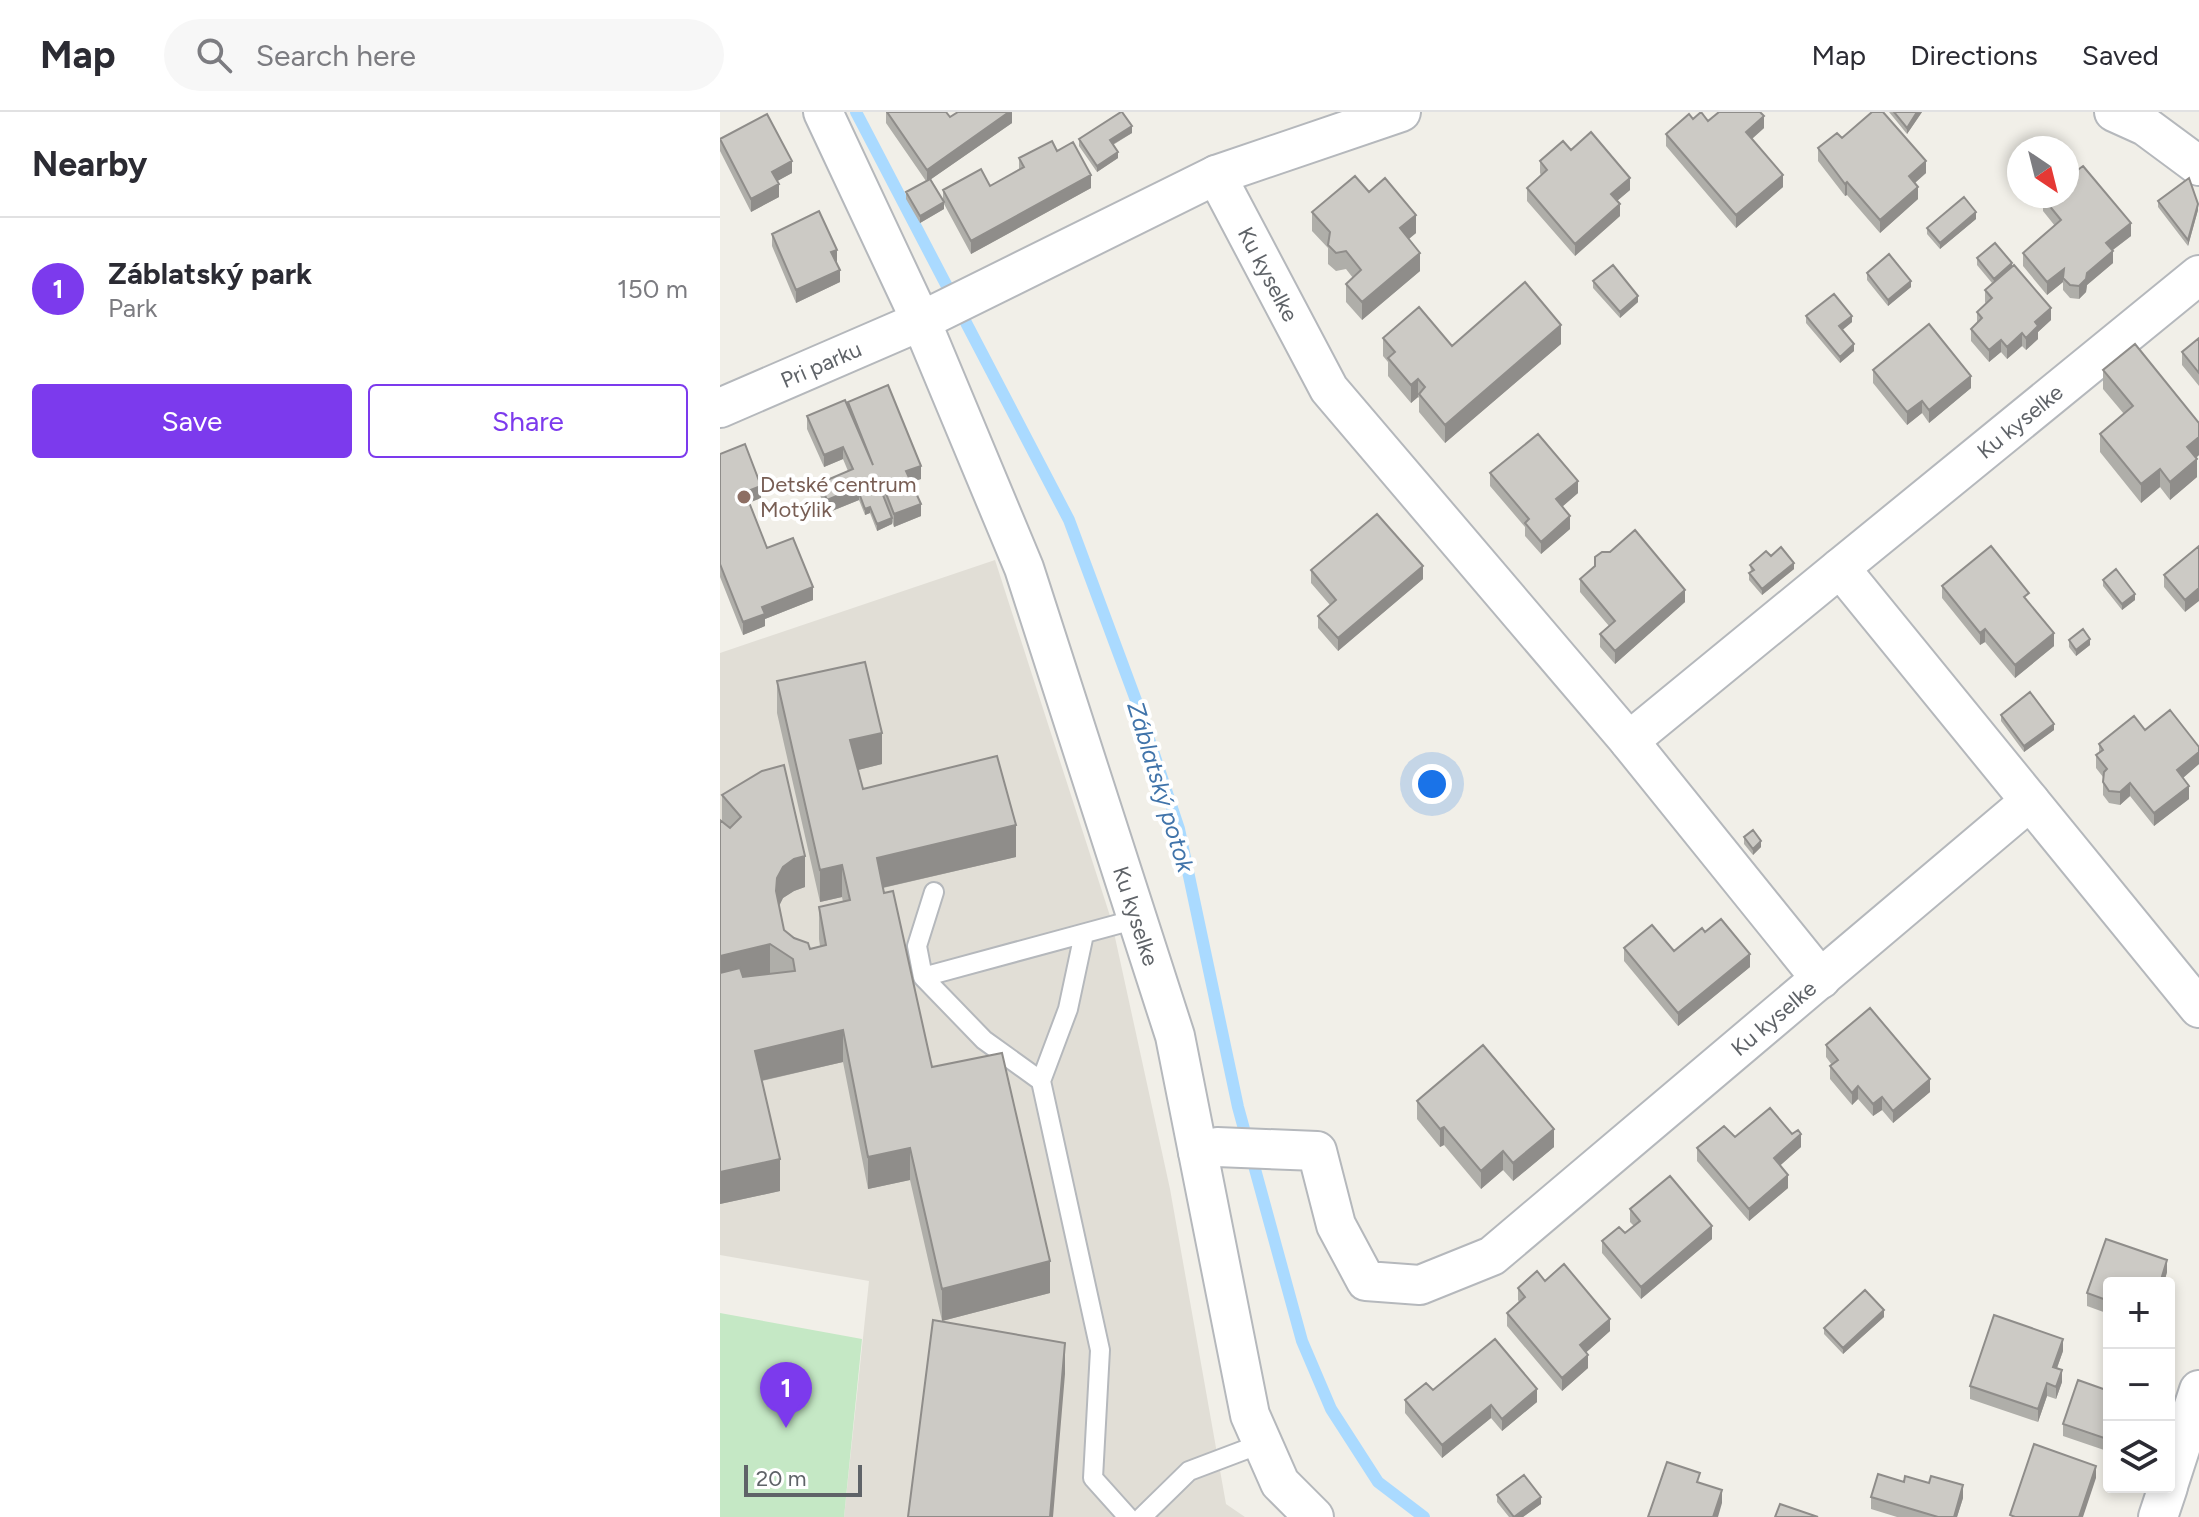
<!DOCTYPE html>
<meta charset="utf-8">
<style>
:root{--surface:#fff;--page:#f7f7f7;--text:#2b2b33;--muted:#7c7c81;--line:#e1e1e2;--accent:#7c3aed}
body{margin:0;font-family:Figtree,sans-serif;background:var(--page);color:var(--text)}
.controls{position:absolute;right:24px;bottom:24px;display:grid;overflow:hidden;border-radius:8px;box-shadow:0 4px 12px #0003}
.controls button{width:72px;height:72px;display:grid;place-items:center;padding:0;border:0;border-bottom:2px solid var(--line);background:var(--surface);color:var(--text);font:40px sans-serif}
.compass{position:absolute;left:1287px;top:24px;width:72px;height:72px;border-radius:50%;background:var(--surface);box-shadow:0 4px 12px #0003;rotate:145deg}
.scale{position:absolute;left:24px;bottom:20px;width:118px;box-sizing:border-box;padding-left:8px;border:4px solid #5f6368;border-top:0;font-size:22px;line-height:28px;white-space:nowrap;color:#5f6368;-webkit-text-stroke:6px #fff;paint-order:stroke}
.you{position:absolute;left:712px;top:672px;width:28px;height:28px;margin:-20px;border:6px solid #fff;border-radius:50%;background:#1a73e8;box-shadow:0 0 0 12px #1a73e833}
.badge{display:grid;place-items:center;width:52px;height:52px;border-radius:50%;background:var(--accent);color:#fff;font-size:26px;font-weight:700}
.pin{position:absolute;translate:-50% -66px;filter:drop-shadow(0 2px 4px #0008)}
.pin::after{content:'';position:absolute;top:42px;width:28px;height:24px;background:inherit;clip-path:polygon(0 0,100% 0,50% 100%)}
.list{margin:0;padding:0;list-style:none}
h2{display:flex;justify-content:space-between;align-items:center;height:104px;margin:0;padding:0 32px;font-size:34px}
h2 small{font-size:26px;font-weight:400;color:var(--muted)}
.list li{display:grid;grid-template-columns:52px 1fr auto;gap:24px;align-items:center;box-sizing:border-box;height:144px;padding:0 32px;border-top:2px solid var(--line)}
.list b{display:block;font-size:30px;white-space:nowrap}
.list p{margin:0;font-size:26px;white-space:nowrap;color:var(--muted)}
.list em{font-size:26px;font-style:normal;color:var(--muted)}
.actions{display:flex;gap:16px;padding:24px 32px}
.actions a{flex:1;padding:18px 0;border:2px solid var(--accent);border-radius:8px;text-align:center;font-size:28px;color:var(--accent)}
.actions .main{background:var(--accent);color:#fff}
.icon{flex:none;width:44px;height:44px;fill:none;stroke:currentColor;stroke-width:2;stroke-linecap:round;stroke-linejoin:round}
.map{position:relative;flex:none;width:1479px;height:1405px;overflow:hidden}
header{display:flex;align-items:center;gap:48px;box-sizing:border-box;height:112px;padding:0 40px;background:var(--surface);border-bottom:2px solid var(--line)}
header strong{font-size:38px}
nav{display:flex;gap:44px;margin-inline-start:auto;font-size:28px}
.search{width:560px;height:72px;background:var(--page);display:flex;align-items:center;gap:20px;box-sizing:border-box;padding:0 28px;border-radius:44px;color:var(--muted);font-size:30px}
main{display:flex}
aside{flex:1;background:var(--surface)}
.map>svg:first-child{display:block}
.education{fill:#e1ded6}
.green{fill:#c5e8c5}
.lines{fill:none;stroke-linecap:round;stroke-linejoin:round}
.stream{stroke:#aadaff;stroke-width:12}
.service-casing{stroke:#b5b8bc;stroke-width:22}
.minor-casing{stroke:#b5b8bc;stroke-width:42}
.service{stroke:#fff;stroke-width:18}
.minor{stroke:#fff;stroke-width:38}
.wall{fill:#afaea9}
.shaded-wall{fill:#8f8d8a}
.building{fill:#cccac5;stroke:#8f8d8a;stroke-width:2}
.education-dot{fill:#8d6e63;stroke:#fff;stroke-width:3}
.labels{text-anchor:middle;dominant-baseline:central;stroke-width:8;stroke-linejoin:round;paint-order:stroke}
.street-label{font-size:22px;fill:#5f6368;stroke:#fff}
.education-label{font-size:22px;fill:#785e54;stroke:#fff;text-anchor:start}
.water-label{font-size:24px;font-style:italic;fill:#4174aa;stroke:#fff}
</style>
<header>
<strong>Map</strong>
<div class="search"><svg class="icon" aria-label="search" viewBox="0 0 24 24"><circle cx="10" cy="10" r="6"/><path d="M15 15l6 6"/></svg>Search here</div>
<nav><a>Map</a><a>Directions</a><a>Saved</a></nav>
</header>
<main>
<aside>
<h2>Nearby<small></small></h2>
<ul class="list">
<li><span class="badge">1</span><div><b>Záblatský park</b><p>Park</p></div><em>150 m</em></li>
</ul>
<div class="actions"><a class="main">Save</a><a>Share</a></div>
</aside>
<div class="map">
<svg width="1479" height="1405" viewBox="0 0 1479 1405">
<rect width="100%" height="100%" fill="#f1efe8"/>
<path class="education" d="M275 448 391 807 450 1077 506 1392 525 1405H124L149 1169 0 1143V541Z"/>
<path class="green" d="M0 1201 142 1227 124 1405H0Z"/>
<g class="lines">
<path class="stream" d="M136 0 349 408 417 591 459 717 518 995 582 1229 611 1297 658 1370 704 1405"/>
<g class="service-casing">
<path id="service" d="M364 822 348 897 321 969 264 928 203 865 417 807
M203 865 197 834 214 780
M321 969 380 1238 373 1366 408 1405
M422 1405 469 1359 543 1331"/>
</g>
<g class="minor-casing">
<g id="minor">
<path id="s1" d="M103 0 201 209 304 456 455 924 530 1303 560 1371 594 1405"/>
<path d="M1394 0 1425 14 1479 54"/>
<path id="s2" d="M496 63 609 277 909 629 1101 867"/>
<path id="s3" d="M0 296 201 209 496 63 681 0"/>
<path id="s4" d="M1120 456 1479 163"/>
<path d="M909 629 1120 456 1310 689"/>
<path id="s5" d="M478 1040 497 1035 597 1039 616 1113 646 1169 700 1173 772 1144 1310 689 1479 896"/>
<path d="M1449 1371 1479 1278"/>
<path d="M1438 1405 1448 1375"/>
</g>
</g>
<use href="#service" class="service"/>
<use href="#minor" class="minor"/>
</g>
<path class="wall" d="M166 0H226L230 5 292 0V11L211 67 223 89V78L270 74 299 58V46L337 39 371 76 251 142 224 92V97L200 111 186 87V80L206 69 166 11Z
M1169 0H1202L1187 22Z
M973 7 1044 16 1032 27 1063 75 1016 116 946 34V22Z
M412 21 393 33 398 46 377 60 359 34V27Z
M1122 26 1206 61 1195 71 1198 87 1160 121 1127 83 1125 84 1098 49V36Z
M0 27 72 61 57 69 59 85 31 100 0 39Z
M851 38 910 78 897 89 900 104 855 144 807 89V76L821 63 820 61V49Z
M649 80 696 121 689 127 700 159 642 208 626 190V172L633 166 626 157 616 159 608 152V136L592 119V100Z
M1323 86 1411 124 1393 138V151L1367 173 1366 180 1359 187 1350 186 1343 178V170L1327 183 1303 154V141L1335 114 1323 99Z
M1438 89 1478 98 1468 134 1438 95Z
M1256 107 1220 137 1207 122V116Z
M52 122 117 150 120 170 76 191 52 134Z
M1257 146 1292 154 1331 208 1318 220V227L1306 238 1302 234 1287 247 1281 240 1269 250 1251 229V217L1257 211V200L1266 192 1265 190V178L1272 171 1257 153Z
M1147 161 1191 175 1168 194 1147 168Z
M873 169 918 190 900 206 873 176Z
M1086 204 1132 210 1122 218 1134 239 1120 251 1086 211Z
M663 226 732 234 841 232 725 331 699 300V286L698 285 691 291 668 264V250L663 244Z
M1479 226V274L1462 253V240Z
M1153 258 1251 276 1209 311 1202 301 1187 313 1153 271Z
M1383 258 1479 311V343L1476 346 1477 365 1450 388 1440 375 1421 391 1380 340V322L1404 302 1383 277Z
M128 290 201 367 191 370 201 404 174 415 172 410V412L157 419 150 401 145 403 139 388 107 401 100 383V371L128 359 123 347 104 355 87 317V304L128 296Z
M0 342 41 386 29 391 47 436 93 488 45 507V514L23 523 0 465Z
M770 361 858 381 842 395 850 417 821 442 805 424V415L770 374Z
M1479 434 1465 500 1444 475V463Z
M1051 444 1074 457 1042 483 1029 468V461L1031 460 1030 453Z
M591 458 703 467 618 539 598 516V504L610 493 591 471Z
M860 467 965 490 895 552 880 535V522L889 514 860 480Z
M1383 468 1415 488 1402 498 1383 474Z
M1222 474 1309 491 1334 534 1295 566 1265 530 1260 533 1222 486Z
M1349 528 1370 533 1356 544 1349 535Z
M57 569 162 652 138 658 143 677 296 745 163 776 212 955 330 1181 222 1209 190 1068 148 1077 123 950 42 969 60 1079 0 1092V708L2 710V683L85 775 74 779 63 786 59 794 64 818 90 837 100 834 99 827V795L123 790 122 785 100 790 57 601Z
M1281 603 1334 618 1304 640 1281 609Z
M1425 618 1479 652 1463 666 1469 687 1434 714 1410 684 1400 693 1389 691 1383 683V665L1376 656V643L1379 641V632Z
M1024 725 1041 735 1033 743 1024 732Z
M985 820 1030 855 958 914 904 849V836L954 839Z
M1106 933 1210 980 1173 1011 1162 998 1153 1004 1138 987 1132 993 1110 967V954L1112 953 1106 945Z
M697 989 834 1035 793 1069 783 1058 761 1077 724 1033 720 1035 697 1007Z
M1015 1025 1081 1035 1060 1053 1068 1076 1029 1109 977 1049V1036Z
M910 1097 992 1127 921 1187 882 1141V1129L905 1121 914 1114 910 1110Z
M1386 1127 1447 1148V1160L1444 1171H1389V1202L1367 1194V1181Z
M798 1176 890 1219 866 1240 868 1256 842 1279 787 1214V1201L799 1190 798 1188Z
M1164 1205 1123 1242 1104 1222V1216Z
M1343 1239 1337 1256 1342 1270 1336 1287 1327 1284 1318 1310 1250 1287V1274Z
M713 1278 817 1290 782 1319 771 1306 722 1346 685 1301V1288Z
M1389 1279V1333L1387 1339 1343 1324V1312Z
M1184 1370 1243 1386 1237 1405H1177L1151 1397V1385Z
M777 1383 821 1392 803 1405H789L777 1390Z"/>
<path class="shaded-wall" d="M289 0H292V11L207 70V58Z
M1197 0H1202L1187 22V16Z
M1044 4V16L1026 32V20Z
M412 14V21L390 34V28Z
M398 40V46L377 60V54Z
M72 49V61L52 72V60Z
M1206 49V61L1189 76V64Z
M371 63V76L251 142V129Z
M1063 63V75L1016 116V103Z
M910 66V78L891 94V82Z
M1127 70V83L1125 84V72Z
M59 72V85L31 100V87Z
M1198 75V87L1160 121V108Z
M224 90V97L200 111V104Z
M900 92V104L855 144V132Z
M1478 92V98L1468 134V128Z
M1256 100V107L1220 137V131Z
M696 103V121L680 134V116Z
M1411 111V124L1386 143V131Z
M117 138V150L111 153V140Z
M1393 139V151L1367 173 1366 180 1359 187V174L1367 161Z
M700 141V159L642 208V190Z
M1292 151V158L1274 173V167Z
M1344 157 1343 170 1327 183V170Z
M120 158V170L76 191V178Z
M1191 169V175L1168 194V188Z
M918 184V190L900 206V200Z
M1331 196V208L1318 220V227L1306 238V226L1315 210Z
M1132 204V210L1119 221V214Z
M841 213V232L725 331V313Z
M1302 221V234L1287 247V235Z
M1281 228V240L1269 250V238Z
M1134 232V239L1120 251V245Z
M1251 264V276L1209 311V298Z
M698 267V285L691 291V273Z
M1202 289V301L1187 313V300Z
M1479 325V343L1467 353V335Z
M123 335V347L104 355V343Z
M1477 347V365L1450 388V370Z
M201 354V367L186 372V359Z
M1440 357V375L1421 391V372Z
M160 366V378L139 381V388L107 401V388Z
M858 369V381L836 400V387Z
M41 374V386L25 392V380Z
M201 392V404L174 415V402Z
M150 395V401L145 403V397Z
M850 404V417L821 442V430Z
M172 406V412L157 419V412Z
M1074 451V457L1042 483V477Z
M703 454V467L618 539V526Z
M93 475V488L45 507V514L23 523V510L42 495Z
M1479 476V489L1465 500V488Z
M965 478V490L895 552V539Z
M1415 482V488L1402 498V492Z
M1265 517V530L1260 533V521Z
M1334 521V534L1295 566V553Z
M1370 527V533L1356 544V538Z
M1334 612V618L1304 640V634Z
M162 621V652L130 660V628Z
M1479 640V652L1457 671V658Z
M1410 671V684L1400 693V680Z
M1469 674V687L1434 714V701Z
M296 713V745L157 777V746Z
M1041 729V735L1033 743V737Z
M85 744V775L74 779 63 786 57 798 56 779 57 766 63 755 74 747Z
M122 753V785L100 790V758Z
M50 832V864L0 876V844Z
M1030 842V855L958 914V901Z
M123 918V950L35 970V939Z
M1210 967V980L1173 1011V999Z
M1138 974V987L1132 993V981Z
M1162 985V998L1153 1004V992Z
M724 1015V1033L720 1035V1017Z
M834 1017V1035L793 1069V1051Z
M1081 1022V1035L1054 1059V1046Z
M190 1036V1068L148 1077V1045Z
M783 1039V1058L761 1077V1059Z
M60 1047V1079L0 1092V1060Z
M1068 1063V1076L1029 1109V1097Z
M992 1114V1127L921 1187V1175Z
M1447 1148V1160L1444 1171H1440Z
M330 1149V1181L222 1209V1177Z
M1164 1198V1205L1123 1242V1236Z
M890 1207V1219L860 1246V1233Z
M1343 1227V1239L1333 1267V1255Z
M345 1231V1262L333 1405H330Z
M868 1243V1256L842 1279V1266Z
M1342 1258V1270L1336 1287V1275Z
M1327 1271V1284L1318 1310V1297Z
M817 1277V1290L782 1319V1307Z
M771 1293V1306L722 1346V1333Z
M1389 1321V1333L1387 1339V1327Z
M1376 1354V1366L1363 1405H1359Z
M1243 1373V1386L1237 1405H1234Z
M1002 1378V1391L998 1405H993Z
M821 1385V1392L803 1405H795Z"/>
<path class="building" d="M167 0H226L230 5 238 0H289L207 58Z
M401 0H402L412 14 390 28 398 40 377 54 359 27Z
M981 0 988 9 999 0H1040L1044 4 1026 20 1063 63 1016 103 946 22 969 2 973 7Z
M1152 0H1163L1206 49 1189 64 1198 75 1160 108 1127 70 1125 72 1098 36 1117 21 1122 26Z
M1174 0H1197L1187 16Z
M47 2 72 49 52 60 59 72 31 87 0 27Z
M871 20 910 66 891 82 900 92 855 132 807 76 827 58 820 49 843 29 851 38Z
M332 29 337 39 353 30 371 63 251 129 223 78 261 57 270 74 304 55 299 46Z
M1363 54 1411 111 1386 131 1393 139 1367 161 1366 167 1359 174 1350 173 1343 166 1344 157 1327 170 1303 141 1341 108 1323 86 1326 84H1347V66Z
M635 64 649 80 665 66 696 103 680 116 700 141 642 190 626 172 641 158 626 139 616 141 608 133 610 120 592 100Z
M1469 66 1478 92 1468 128 1438 89Z
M210 67 224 90 200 104 186 80Z
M1244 85 1256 100 1220 131 1207 116Z
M99 99 117 138 111 140 120 158 76 178 52 122Z
M1275 131 1292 151 1274 167 1257 146Z
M1169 142 1191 169 1168 188 1147 161Z
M893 153 918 184 900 200 873 169Z
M1294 153 1331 196 1315 210 1318 214 1306 226 1302 221 1287 235 1281 228 1269 238 1251 217 1262 206 1257 200 1272 186 1265 178Z
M805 170 841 213 725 313 699 282 705 275 698 267 691 273 668 246 675 240 663 226 699 195 732 234Z
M1114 182 1132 204 1119 214 1134 232 1120 245 1086 204Z
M1209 212 1251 264 1209 298 1202 289 1187 300 1153 258Z
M1479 226V261L1462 240Z
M1415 232 1479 311V325L1467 335 1477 347 1450 370 1440 357 1421 372 1380 322 1413 294 1383 258Z
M168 273 201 354 186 359 201 392 174 402 160 366 107 388 100 371 133 357 123 335 104 343 87 304 125 288 153 353 128 290Z
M818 322 858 369 836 387 850 404 821 430 805 411 809 407 770 361Z
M25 332 41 374 25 380 47 436 73 426 93 475 42 495 45 502 23 510 0 452V342Z
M159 373 172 406 157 412 150 395 145 397 139 381Z
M657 402 703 454 618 526 598 504 616 488 591 458Z
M915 418 965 478 895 539 880 522 895 509 860 467 875 454V445L882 440H890Z
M1271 434 1309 481 1304 485 1334 521 1295 553 1265 517 1260 521 1222 474Z
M1479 434V476L1465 488 1444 463Z
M1061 435 1074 451 1042 477 1029 461 1034 458 1030 453 1046 439 1051 444Z
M1396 457 1415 482 1402 492 1383 468Z
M1363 517 1370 527 1356 538 1349 528Z
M145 550 162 621 130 628 143 677 277 644 296 713 157 746 164 781 173 779 212 955 282 941 330 1149 222 1177 190 1036 148 1045 123 918 35 939 60 1047 0 1060V861L20 856 23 865 75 859 73 847 50 832 0 844V708L10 716 21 705 2 683 42 659 64 653 85 744 74 747 63 755 57 766 56 779 64 818 74 826 88 831 90 837 106 833 99 795 130 788 122 753 100 758 57 569Z
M1310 580 1334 612 1304 634 1281 603Z
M1450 598 1479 635V640L1457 658 1469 674 1434 701 1410 671 1400 680 1389 679 1383 670 1384 660 1387 657 1376 643 1383 638 1379 632 1414 604 1425 618Z
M1033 718 1041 729 1033 737 1024 725Z
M1001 807 1030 842 958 901 904 836 932 813 954 839 982 816 985 820Z
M1150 896 1210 967 1173 999 1162 985 1153 992 1138 974 1132 981 1110 954 1118 948 1106 933Z
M763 933 834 1017 793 1051 783 1039 761 1059 724 1015 720 1017 697 989Z
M1050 996 1072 1022 1078 1018 1081 1022 1054 1046 1068 1063 1029 1097 977 1036 1004 1014 1015 1025Z
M950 1064 992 1114 921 1175 882 1129 899 1115 905 1121 920 1109 910 1097Z
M1386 1127 1447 1148 1440 1171H1389V1189L1367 1181Z
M844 1152 890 1207 860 1233 868 1243 842 1266 787 1201 805 1185 798 1176 817 1159 825 1169Z
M1145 1178 1164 1198 1123 1236 1104 1216Z
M1274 1203 1343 1227 1333 1255 1342 1258 1336 1275 1327 1271 1318 1297 1250 1274Z
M213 1208 345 1231 330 1405H188Z
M775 1227 817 1277 782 1307 771 1293 722 1333 685 1288 706 1271 713 1278Z
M1358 1268 1389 1279V1321L1387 1327 1343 1312Z
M1314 1332 1376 1354 1359 1405H1295L1290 1403Z
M947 1350 980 1361 977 1370 1002 1378 993 1405H928Z
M1158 1362 1184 1370 1185 1364 1209 1371 1211 1364 1243 1373 1234 1405H1218L1151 1385Z
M804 1363 821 1385 794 1405 777 1383Z
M1060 1392 1098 1405H1055Z"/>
<circle class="education-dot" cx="24" cy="385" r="8"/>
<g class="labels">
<g class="street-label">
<text stroke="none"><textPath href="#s2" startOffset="112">Ku kyselke</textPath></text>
<text stroke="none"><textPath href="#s3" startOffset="110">Pri parku</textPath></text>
<text stroke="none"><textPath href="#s4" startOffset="232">Ku kyselke</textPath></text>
<text stroke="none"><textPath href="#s1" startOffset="864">Ku kyselke</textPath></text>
<text stroke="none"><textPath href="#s5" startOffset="760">Ku kyselke</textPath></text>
</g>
<g class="education-label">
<text x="40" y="372">Detské centrum<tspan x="40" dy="25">Motýlik</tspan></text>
</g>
<g class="water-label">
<text transform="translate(441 675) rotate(73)">Záblatský potok</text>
</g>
</g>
</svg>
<div class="controls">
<button>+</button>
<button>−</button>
<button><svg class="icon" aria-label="layers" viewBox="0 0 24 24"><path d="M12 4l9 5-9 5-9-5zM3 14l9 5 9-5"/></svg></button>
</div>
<svg class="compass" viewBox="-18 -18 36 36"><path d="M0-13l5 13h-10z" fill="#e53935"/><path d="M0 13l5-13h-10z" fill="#7c7c81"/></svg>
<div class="scale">20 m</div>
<div class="you"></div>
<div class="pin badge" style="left:66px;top:1316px">1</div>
</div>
</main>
